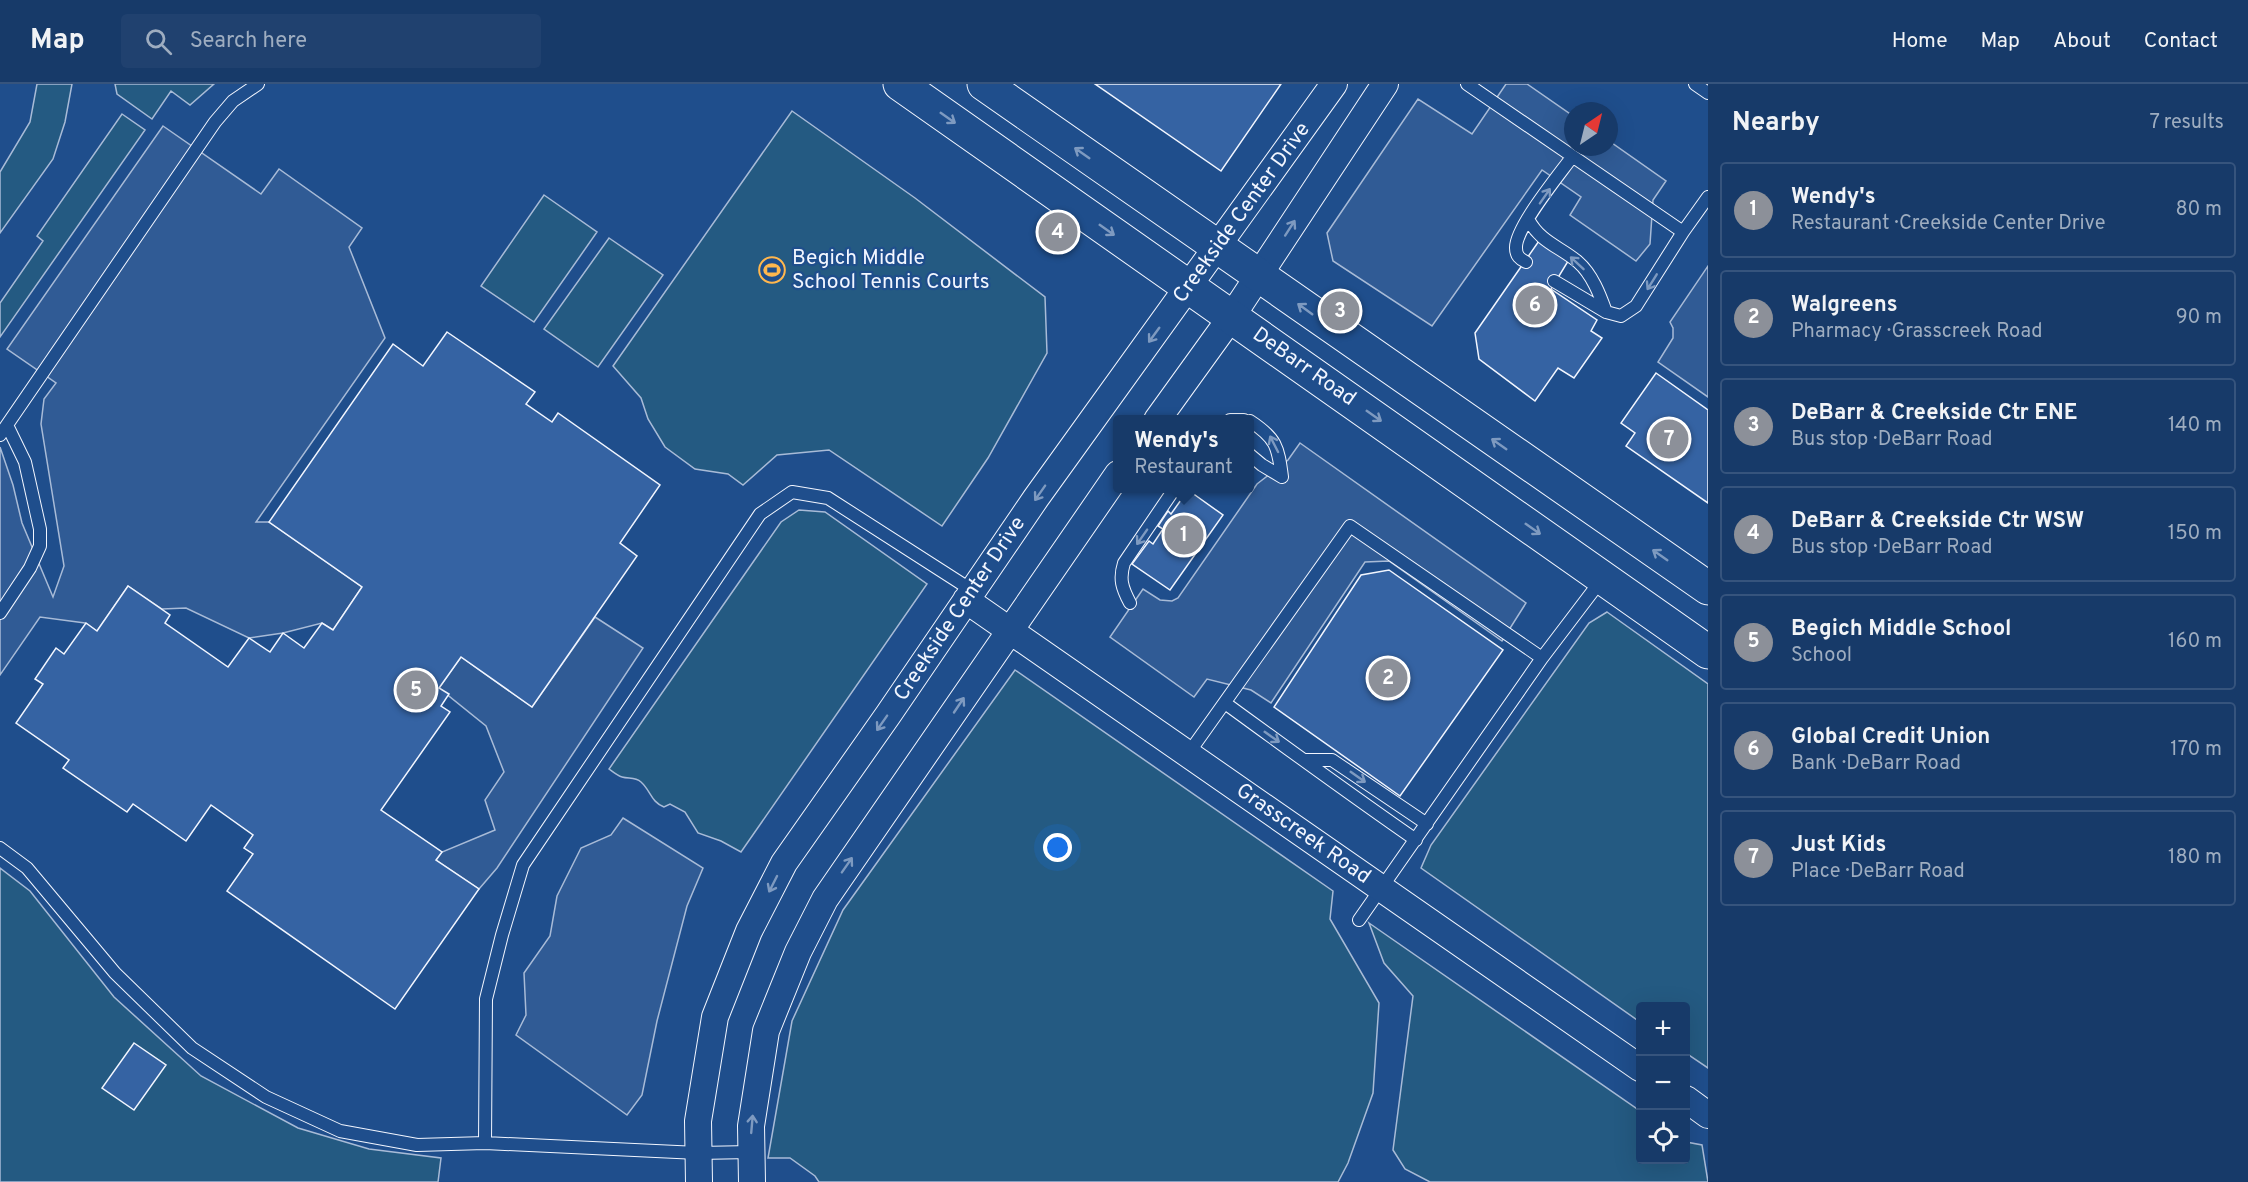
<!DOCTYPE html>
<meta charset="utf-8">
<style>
:root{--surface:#173a69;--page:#20416f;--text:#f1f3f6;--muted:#9eadc0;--line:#36547d;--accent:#8c9099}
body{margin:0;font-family:Overpass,sans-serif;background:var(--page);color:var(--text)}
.controls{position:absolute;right:18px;bottom:18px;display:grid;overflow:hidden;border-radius:6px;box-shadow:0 6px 24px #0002}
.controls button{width:54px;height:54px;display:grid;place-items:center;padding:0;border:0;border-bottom:2px solid var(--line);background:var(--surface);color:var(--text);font:30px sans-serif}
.compass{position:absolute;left:1564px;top:18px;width:54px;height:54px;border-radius:50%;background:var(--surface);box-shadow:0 6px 24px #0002;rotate:35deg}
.you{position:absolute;left:1058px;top:764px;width:21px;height:21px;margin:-15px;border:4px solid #fff;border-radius:50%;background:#1a73e8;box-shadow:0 0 0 9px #1a73e833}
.badge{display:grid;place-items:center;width:39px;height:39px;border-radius:50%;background:var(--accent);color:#fff;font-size:20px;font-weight:700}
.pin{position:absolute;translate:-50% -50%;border:3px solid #fff;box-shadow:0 2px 6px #0006}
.popup{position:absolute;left:1113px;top:331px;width:141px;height:78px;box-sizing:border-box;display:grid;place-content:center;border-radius:6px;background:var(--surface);filter:drop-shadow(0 2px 4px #0005);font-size:20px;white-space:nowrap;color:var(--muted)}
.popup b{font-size:22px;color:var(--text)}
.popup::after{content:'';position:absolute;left:50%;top:100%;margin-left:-12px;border:12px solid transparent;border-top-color:var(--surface)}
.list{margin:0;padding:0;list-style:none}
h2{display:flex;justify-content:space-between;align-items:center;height:78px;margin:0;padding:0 24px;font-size:26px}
h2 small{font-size:20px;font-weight:400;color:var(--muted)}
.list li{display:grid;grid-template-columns:39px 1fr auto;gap:18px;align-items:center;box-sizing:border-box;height:96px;margin:0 12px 12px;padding:0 12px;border:2px solid var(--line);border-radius:6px}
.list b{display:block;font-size:22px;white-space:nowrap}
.list p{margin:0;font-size:20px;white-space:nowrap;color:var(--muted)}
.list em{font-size:20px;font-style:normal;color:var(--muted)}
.icon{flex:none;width:33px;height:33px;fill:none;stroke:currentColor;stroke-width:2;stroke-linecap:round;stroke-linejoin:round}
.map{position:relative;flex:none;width:1708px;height:1098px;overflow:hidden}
header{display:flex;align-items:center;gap:36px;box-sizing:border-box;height:84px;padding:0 30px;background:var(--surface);border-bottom:2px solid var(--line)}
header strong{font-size:28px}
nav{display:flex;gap:33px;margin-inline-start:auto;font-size:21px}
.search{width:420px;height:54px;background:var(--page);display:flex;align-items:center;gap:15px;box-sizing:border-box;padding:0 21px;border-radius:6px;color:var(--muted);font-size:22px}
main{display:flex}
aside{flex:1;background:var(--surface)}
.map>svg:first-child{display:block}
.green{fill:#245a82;stroke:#a8bbd7;stroke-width:1.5}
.parking{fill:#305b95;stroke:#a8bbd7;stroke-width:1.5}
.building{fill:#3563a3;stroke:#f2f6ff;stroke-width:1.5}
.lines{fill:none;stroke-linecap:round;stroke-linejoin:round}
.service-casing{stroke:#f2f6ff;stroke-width:14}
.minor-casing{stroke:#f2f6ff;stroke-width:28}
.secondary-casing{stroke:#f2f6ff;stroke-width:35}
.service{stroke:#1f4e8c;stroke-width:12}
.minor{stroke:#1f4e8c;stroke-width:26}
.secondary{stroke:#1f4e8c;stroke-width:33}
.oneway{stroke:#7e9ac0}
.labels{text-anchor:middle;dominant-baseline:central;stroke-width:4.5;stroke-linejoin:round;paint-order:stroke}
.street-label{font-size:21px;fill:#f2f6ff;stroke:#1f4e8c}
.poi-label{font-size:21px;fill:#f2f6ff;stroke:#1f4e8c;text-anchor:start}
</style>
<header>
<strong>Map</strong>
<div class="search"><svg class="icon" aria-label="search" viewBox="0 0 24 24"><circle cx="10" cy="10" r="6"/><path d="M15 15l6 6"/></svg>Search here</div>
<nav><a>Home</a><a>Map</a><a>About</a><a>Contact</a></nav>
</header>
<main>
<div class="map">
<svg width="1708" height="1098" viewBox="0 0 1708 1098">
<rect width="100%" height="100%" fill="#1f4e8c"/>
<path class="green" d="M37 0H72L65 38 53 75 0 149V88L30 38Z
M115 0H214L190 21 171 7 152 35 117 10Z
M792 27 915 114 1045 213 1047 269 988 374 942 442 829 366 777 371 743 401 728 390 695 385 665 363 648 335 641 314 613 282Z
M122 30 145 46 0 253V219L43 157 37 152Z
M544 111 597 148 534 238 481 202Z
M609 154 663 191 598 283 544 245Z
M799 426 825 428 927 500 741 768 721 757 698 749 685 728 670 720 664 723C651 718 651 707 641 698 635 693 629 695 622 693 618 692 613 688 609 685L781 438Z
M1607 528 1708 600V984L1686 969V922H1640V938L1421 784 1431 761 1589 539Z
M1015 586 1333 807 1330 835 1379 919 1373 1009 1348 1079 1338 1098H819L815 1092 790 1074H768L792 937 843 826Z
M0 784 30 807 114 913 201 992 298 1044 369 1065 441 1074 438 1098H0Z
M1369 839 1640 1027V1076H1686V1058L1702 1061 1708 1098H1430L1405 1085 1393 1066 1413 912 1384 879Z"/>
<path class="parking" d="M1506 0H1527L1573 32V63H1609V57L1666 97 1653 116 1650 160 1636 177 1570 131 1581 113 1542 86 1432 242 1333 177 1327 149 1418 15 1472 50Z
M163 42 261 110 279 85 362 144 349 163 385 254 256 438H269L362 503 333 546 322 539 283 549 249 554 186 524 162 525 128 502 97 547 85 539 40 533 0 591V363L13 401 22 439 53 513 64 482 41 340 44 315 56 299 7 265Z
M1708 182V313L1658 278 1673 254V244L1670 238Z
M1300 359 1526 519 1502 557 1389 477 1365 478 1271 619 1251 606 1207 595 1194 613 1110 553 1143 505 1160 516 1172 517 1178 514 1257 400 1288 376Z
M595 533 643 564 497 784 479 805 436 776 442 768 495 746 485 716 504 688 486 642 439 604 461 573 532 623Z
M623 734 703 784 687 822 657 937 642 1011 627 1031 516 951 526 931 524 889 550 852 557 812 581 764 611 751Z"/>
<path class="building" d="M1095 0H1281L1221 87Z
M1541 154 1570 174 1551 205 1597 236 1591 247 1602 254 1574 294 1558 284 1535 317 1479 275 1475 249Z
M447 248 535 308 526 320 552 338 558 329 660 401 620 459 637 472 532 623 461 573 439 604 449 610 441 622 450 628 381 726 442 768 436 776 479 805 395 925 227 807 253 770 244 764 253 751 211 721 186 757 133 720 127 728 63 684 69 676 16 639 43 600 35 595 56 564 64 570 86 539 97 547 128 502 170 531 165 539 228 583 249 554 270 568 283 549 304 564 322 539 333 546 362 503 269 438 393 260 423 282Z
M1656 289 1708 326V419L1626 362 1635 349 1621 339Z
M1188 406 1223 431 1170 506 1132 480 1149 457 1153 460 1163 445 1158 442 1168 427 1171 430Z
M1389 486 1503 566 1400 712 1274 623 1361 491Z
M134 959 166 981 134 1026 102 1004Z"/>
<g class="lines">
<g class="service-casing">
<path id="service" d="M1467 0 1683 148
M1695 0 1708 9
M1528 135C1541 159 1559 162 1578 178 1592 190 1600 211 1606 228
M1526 178C1520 175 1516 172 1516 164 1515 144 1559 91 1572 73
M1554 197 1606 228 1621 232 1636 222 1683 148 1708 113
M1230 336H1244
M1250 337C1276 354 1278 362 1282 393
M0 351 215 38 233 17 258 0
M1250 371 1262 381 1282 393
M1130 519C1122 504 1119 495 1124 479L1175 404
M0 529 30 484 40 462V445L25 378 7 341
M1225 619C1288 665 1351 711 1416 756
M1188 670 1350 442 1542 574
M1305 676H1332L1427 740
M0 764 27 784 115 889 192 964 266 1013 340 1047 417 1061 485 1059 698 1069 751 1068
M1359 836 1542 574 1602 495
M485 1059 486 915 502 851 523 781 760 430 792 408 828 414 973 507"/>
</g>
<g class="minor-casing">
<path id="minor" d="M1157 336 1232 232 1385 0
M966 516 1640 984
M1686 1015 1708 1031
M699 1098 698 1037 715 933 749 847 784 779 888 631 1036 414 1334 0
M752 1098 751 1042 766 947 798 868 825 815 1118 390"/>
</g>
<g class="secondary-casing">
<path id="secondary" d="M900 0 1708 568
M984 0 1708 504"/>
</g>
<use href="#service" class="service"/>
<use href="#minor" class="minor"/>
<use href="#secondary" class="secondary"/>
</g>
<defs><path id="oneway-shaft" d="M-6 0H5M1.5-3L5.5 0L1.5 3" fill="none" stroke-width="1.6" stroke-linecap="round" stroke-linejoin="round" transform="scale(1.5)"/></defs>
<g class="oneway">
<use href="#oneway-shaft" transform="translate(948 34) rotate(35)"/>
<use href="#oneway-shaft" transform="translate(1082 69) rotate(-145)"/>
<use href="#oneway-shaft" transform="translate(1545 112) rotate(-55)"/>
<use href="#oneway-shaft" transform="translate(1290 144) rotate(-57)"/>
<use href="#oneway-shaft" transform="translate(1107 146) rotate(35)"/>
<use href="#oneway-shaft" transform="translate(1577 179) rotate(-137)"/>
<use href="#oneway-shaft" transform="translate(1652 198) rotate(122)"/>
<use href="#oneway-shaft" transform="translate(1305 225) rotate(-144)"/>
<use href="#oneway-shaft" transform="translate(1154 251) rotate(126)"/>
<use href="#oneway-shaft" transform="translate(1374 332) rotate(35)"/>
<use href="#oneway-shaft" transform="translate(1274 360) rotate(-117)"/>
<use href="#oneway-shaft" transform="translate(1499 360) rotate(-145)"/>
<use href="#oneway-shaft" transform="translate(1040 409) rotate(125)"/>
<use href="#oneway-shaft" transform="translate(1533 445) rotate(35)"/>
<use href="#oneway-shaft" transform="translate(1142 453) rotate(125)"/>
<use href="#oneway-shaft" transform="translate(1660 471) rotate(-145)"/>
<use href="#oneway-shaft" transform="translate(959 621) rotate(-56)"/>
<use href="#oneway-shaft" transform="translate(882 639) rotate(125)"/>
<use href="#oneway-shaft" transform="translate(1272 653) rotate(35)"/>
<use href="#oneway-shaft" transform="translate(1358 693) rotate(35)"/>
<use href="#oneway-shaft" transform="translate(847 781) rotate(-55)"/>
<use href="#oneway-shaft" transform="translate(773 800) rotate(117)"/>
<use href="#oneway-shaft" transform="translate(752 1040) rotate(-85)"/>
</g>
<defs>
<g id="stadium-ring" transform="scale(1.35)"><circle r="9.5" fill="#1f4e8c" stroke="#ffb74d" stroke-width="1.5"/><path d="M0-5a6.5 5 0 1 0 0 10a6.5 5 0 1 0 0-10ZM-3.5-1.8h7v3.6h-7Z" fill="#ffb74d"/></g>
</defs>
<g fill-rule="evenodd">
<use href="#stadium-ring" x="772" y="186"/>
</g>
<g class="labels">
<g class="street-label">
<text transform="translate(1242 129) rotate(-54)">Creekside Center Drive</text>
<text transform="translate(1304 283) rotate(35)">DeBarr Road</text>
<text transform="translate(960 525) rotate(-56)">Creekside Center Drive</text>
<text transform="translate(1303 750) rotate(35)">Grasscreek Road</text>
</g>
<g class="poi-label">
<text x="792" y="174">Begich Middle<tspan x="792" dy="24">School Tennis Courts</tspan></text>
</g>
</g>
</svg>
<div class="controls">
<button>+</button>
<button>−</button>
<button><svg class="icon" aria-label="locate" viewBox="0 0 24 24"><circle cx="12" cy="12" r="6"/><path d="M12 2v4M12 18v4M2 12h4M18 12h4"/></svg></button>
</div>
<svg class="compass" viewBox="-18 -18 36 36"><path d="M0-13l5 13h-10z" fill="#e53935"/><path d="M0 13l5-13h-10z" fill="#9eadc0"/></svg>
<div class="you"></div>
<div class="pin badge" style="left:1184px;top:451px">1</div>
<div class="popup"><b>Wendy's</b>Restaurant</div>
<div class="pin badge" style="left:1388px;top:594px">2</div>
<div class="pin badge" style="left:1340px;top:227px">3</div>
<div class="pin badge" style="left:1058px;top:148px">4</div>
<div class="pin badge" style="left:416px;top:606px">5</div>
<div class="pin badge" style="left:1535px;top:221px">6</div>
<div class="pin badge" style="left:1669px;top:355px">7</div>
</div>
<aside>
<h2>Nearby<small>7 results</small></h2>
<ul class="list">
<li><span class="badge">1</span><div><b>Wendy's</b><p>Restaurant · Creekside Center Drive</p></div><em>80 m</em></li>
<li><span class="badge">2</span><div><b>Walgreens</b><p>Pharmacy · Grasscreek Road</p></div><em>90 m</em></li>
<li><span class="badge">3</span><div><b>DeBarr &amp; Creekside Ctr ENE</b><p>Bus stop · DeBarr Road</p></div><em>140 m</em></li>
<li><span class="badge">4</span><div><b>DeBarr &amp; Creekside Ctr WSW</b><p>Bus stop · DeBarr Road</p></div><em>150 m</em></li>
<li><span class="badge">5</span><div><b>Begich Middle School</b><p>School</p></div><em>160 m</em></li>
<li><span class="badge">6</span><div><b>Global Credit Union</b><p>Bank · DeBarr Road</p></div><em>170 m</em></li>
<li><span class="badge">7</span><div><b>Just Kids</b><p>Place · DeBarr Road</p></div><em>180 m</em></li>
</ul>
</aside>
</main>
